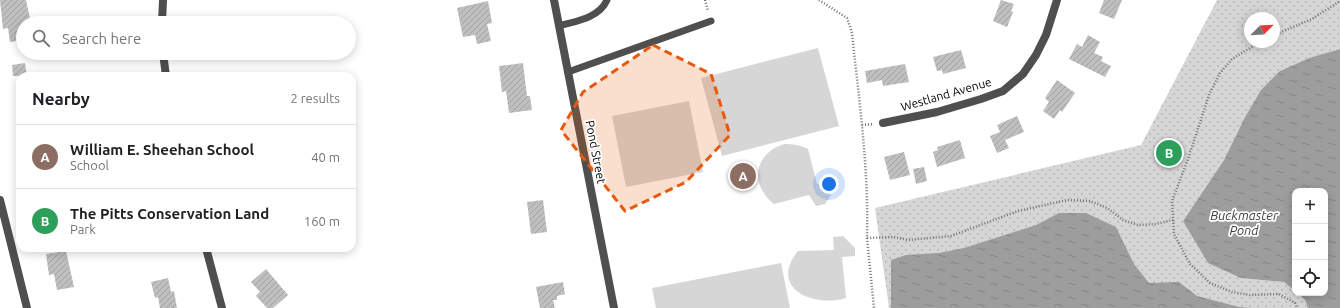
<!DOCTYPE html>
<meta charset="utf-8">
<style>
:root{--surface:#fff;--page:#f2f2f2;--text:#202124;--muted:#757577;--line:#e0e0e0;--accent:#d93025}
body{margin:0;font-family:Ubuntu,sans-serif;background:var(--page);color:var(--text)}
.controls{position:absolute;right:12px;bottom:12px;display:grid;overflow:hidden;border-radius:8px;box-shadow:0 2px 10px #0003}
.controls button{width:36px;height:36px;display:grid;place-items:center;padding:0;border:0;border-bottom:1px solid var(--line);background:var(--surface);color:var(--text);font:20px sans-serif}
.compass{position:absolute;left:1244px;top:12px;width:36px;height:36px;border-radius:50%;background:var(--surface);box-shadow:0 2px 10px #0003;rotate:66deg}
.you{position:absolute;left:829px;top:184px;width:14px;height:14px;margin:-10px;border:3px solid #fff;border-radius:50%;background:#1a73e8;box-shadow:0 0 0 6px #1a73e833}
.badge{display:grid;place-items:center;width:26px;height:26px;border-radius:50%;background:var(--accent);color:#fff;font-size:13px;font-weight:700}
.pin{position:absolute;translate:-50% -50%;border:2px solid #fff;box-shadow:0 1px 4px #0006}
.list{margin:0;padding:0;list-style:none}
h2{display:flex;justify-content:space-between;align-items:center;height:52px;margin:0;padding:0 16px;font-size:17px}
h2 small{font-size:13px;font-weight:400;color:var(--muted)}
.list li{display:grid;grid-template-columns:26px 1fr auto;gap:12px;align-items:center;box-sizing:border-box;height:64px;padding:0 16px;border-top:1px solid var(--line)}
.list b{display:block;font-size:15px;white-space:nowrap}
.list p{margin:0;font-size:13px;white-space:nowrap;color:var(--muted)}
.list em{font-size:13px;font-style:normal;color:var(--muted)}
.icon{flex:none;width:22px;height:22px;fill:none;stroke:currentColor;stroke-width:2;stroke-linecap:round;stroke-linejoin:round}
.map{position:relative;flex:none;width:1340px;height:308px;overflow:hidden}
.search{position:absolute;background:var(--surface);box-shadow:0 2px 10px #0003;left:16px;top:16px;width:340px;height:44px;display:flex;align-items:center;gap:10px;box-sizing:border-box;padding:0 14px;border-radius:22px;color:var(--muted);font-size:15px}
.panel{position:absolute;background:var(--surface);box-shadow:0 2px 10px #0003;left:16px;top:72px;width:340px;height:180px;border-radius:12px}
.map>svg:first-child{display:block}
.green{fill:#d6d6d6}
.park{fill:url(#park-dots);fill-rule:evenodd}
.water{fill:url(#water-ripples)}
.building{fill:url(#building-hatch)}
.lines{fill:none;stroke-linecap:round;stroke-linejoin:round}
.path{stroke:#717171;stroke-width:2.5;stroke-dasharray:1 2;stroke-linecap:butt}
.service{stroke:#4f4f4f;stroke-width:7}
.minor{stroke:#4f4f4f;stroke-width:8}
.tertiary{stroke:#4f4f4f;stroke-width:8}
.marked{fill:#e8590c;fill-opacity:0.2;stroke:#e8590c;stroke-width:3;stroke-dasharray:8 5;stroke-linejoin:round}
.labels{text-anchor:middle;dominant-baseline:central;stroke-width:3.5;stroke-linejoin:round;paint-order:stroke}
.street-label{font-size:12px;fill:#000;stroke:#fff}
.water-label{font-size:13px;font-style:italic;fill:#3e3e3e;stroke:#fff}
</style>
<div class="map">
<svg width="1340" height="308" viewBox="0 0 1340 308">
<defs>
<pattern id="park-dots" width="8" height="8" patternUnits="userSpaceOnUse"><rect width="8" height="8" fill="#d6d6d6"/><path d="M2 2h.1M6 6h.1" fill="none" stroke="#b6b6b6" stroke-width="1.8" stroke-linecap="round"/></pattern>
<pattern id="water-ripples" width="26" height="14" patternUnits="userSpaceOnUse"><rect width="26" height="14" fill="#9d9d9d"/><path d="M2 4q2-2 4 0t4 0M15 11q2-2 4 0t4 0" fill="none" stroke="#858585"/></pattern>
<pattern id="building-hatch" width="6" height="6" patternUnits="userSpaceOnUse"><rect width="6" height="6" fill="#bfbfbf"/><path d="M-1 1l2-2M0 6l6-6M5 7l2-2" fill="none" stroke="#a2a2a2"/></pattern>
</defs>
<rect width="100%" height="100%" fill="#fff"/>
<path class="green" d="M818 48 839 126 722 156 701 78Z
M689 101 703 172 626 187 612 116Z
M784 144C793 144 800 145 808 149L817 184 827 182 831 195 825 204 816 206 809 195 774 204C749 184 754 154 784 144Z
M843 236 855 248V256L842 257 846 298C813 308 768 288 798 251L834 250 833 237Z
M781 263 790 308H656L652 288Z"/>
<path class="park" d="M1217 0H1340V49L1312 57 1244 119 1224 160 1183 221 1241 278 1284 282 1295 291V293H1297L1305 300 1308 308H889L875 208 1141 145ZM1250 18H1274V42H1250Z"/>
<path class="water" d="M1340 49V308H1308L1305 300 1297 293H1325V191H1295V291L1284 282 1241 278 1208 263 1183 221 1224 160 1244 119 1261 90 1280 71 1312 57Z
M1059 213H1086L1116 227 1134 264 1149 283 1179 282 1197 296 1239 307 1251 308H891V260L906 255 939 253 964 248 1036 225Z"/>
<path class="building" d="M0 0H26L31 23H23V40L10 42 8 28 3 29Z
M1001 0 1014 4 1011 11 1013 12 1007 27 993 21Z
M1104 0H1122L1114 19 1099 13Z
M488 1 492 23 487 24 491 41 477 44 475 35 463 37 457 8Z
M1088 35 1100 42 1094 53 1103 57 1101 61 1111 66 1105 77 1069 59 1077 44 1082 47Z
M961 50 966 68 943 74 942 70 937 71 933 57Z
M25 63 27 76H13L12 65Z
M523 63 527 96H530L532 110 509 113 506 91 502 92 499 66Z
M905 64 909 82 883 86 882 80 867 83 865 71Z
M1057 80 1075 93 1062 112 1060 110 1054 119 1043 111 1049 102 1045 98Z
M1017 116 1024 132 1005 140 1009 148 997 153 990 136 1000 132 997 125Z
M960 140 965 158 937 167 933 152 938 150 937 147Z
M904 152 910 175 890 180 884 157Z
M924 167 927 181 916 184 913 169Z
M543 200 547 232 531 234 527 202Z
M66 251 74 287 57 290 54 274 49 275 46 254Z
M266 269 288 295 273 308H267L256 296 260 292 251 282Z
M168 278 171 292 174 291 177 308H160L158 297 155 298 151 282Z
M563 282 565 294 557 296V300H553L555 308H540L536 287Z"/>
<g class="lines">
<path class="path" d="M705 0 708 11
M819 0 847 18 852 33C859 101 869 169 867 238L894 237 908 240 951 236 1018 211 1067 200 1090 201 1107 208 1123 220 1138 225 1156 224 1173 220
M1274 35 1312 19 1340 1
M1260 42 1232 59 1220 73 1209 95 1188 159 1172 201 1174 234 1190 264 1210 283 1232 292 1250 295 1279 294 1295 303 1297 308
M862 125 874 124
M867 238 874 308"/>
<path class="service" d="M559 26C576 21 599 18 607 0
M568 72 711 21"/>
<path class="minor" d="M162 23 163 0
M163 53 166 76
M883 123 937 112 981 99 1003 91 1023 74 1036 55 1046 35 1057 0
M0 200 27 308
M206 248 222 308"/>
<path class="tertiary" d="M554 0 614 308"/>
</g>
<path class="marked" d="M653 45 711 74 730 135 686 182 625 211 561 130 583 92Z"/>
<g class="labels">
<g class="street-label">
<text transform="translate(946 94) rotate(-16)">Westland Avenue</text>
<text transform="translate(596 152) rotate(79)">Pond Street</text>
</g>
<g class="water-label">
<text x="1244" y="215">Buckmaster<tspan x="1244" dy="15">Pond</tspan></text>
</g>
</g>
</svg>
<div class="controls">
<button>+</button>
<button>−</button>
<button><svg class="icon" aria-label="locate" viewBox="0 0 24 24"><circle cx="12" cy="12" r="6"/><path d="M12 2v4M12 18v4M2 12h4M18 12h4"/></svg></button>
</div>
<svg class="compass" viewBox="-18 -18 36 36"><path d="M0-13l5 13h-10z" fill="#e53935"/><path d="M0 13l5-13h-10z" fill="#757577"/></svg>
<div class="you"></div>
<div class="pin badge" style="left:743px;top:176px;background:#8d6e63">A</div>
<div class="pin badge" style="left:1169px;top:153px;background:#2e9e5b">B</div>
<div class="search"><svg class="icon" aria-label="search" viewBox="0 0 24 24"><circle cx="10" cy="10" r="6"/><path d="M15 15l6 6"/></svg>Search here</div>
<section class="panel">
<h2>Nearby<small>2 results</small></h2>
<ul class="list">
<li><span class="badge" style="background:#8d6e63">A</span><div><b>William E. Sheehan School</b><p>School</p></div><em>40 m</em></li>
<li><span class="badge" style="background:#2e9e5b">B</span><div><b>The Pitts Conservation Land</b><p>Park</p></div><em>160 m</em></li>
</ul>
</section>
</div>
